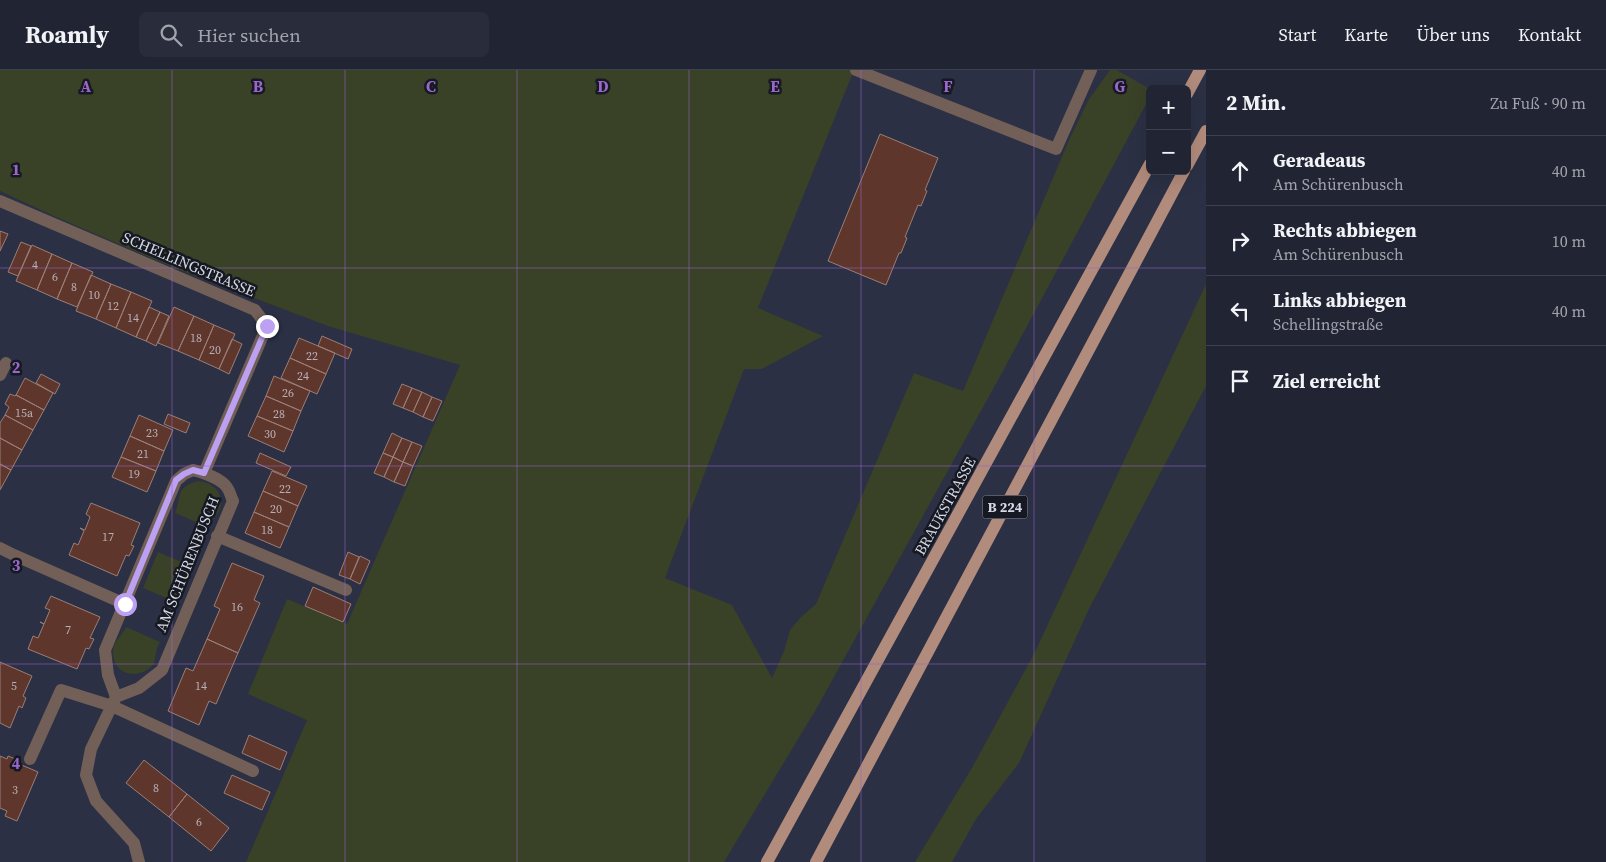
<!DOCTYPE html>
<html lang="de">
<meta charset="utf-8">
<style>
:root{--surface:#202433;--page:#282c3b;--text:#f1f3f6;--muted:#a2a4ac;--line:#3d414e}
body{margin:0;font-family:"Source Serif 4",serif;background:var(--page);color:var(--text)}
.controls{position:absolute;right:15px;top:15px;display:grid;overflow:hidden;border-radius:8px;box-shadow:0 5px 20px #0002}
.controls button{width:45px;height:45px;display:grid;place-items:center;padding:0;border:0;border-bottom:1px solid var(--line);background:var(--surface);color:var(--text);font:25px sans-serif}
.stop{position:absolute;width:15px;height:15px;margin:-11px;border:4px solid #bca0f2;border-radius:50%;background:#fff}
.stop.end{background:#bca0f2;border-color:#fff;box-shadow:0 1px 5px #0008}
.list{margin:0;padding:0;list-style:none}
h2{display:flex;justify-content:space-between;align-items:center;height:65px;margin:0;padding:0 20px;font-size:21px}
h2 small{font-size:16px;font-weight:400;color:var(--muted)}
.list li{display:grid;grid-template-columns:32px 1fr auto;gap:15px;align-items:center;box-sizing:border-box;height:70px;padding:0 20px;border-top:1px solid var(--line)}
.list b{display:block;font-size:19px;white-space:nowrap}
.list p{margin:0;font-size:16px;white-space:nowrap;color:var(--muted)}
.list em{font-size:16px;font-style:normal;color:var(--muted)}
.icon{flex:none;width:28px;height:28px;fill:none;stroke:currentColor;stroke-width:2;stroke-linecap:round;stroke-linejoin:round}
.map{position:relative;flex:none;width:1206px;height:792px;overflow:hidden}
header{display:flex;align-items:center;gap:30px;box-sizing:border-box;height:70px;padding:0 25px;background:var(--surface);border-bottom:1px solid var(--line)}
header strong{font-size:24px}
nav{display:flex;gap:28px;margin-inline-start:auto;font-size:18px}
.search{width:350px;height:45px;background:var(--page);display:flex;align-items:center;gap:12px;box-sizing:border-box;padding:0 18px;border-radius:8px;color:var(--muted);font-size:19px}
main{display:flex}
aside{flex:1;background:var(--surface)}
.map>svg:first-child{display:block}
.green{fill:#394127}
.building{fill:#5f362c;stroke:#9a7e77}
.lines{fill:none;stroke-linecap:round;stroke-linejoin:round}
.minor{stroke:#725f57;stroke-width:12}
.major{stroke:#b18b7b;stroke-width:12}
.route{stroke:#bca0f2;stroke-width:6}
.grid{fill:none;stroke:#9a68cc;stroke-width:1;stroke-opacity:0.55}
.labels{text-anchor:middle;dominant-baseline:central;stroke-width:5;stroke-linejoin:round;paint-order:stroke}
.number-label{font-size:12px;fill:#b7b0b7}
.shield{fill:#161921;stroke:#9b9faa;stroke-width:1}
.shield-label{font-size:14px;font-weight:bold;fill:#d4d8e5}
.street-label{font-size:15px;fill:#d4d8e5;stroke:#161921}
.grid-label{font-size:16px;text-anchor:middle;font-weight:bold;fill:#9a68cc;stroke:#161921;stroke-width:5;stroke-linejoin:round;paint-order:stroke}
</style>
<header>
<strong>Roamly</strong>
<div class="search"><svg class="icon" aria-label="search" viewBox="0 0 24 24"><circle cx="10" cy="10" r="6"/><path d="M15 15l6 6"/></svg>Hier suchen</div>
<nav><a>Start</a><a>Karte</a><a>Über uns</a><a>Kontakt</a></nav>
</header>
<main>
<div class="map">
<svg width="1206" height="792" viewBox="0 0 1206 792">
<rect width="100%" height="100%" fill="#2b3044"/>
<path class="green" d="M0 0H854L758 238 823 266 762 299H744L665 508 732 535 772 608 784 581 790 560 800 548 816 534 914 303 963 321 1069 70 1089 29 1110 0H1117L1150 19V27L1003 301 818 636 724 792H246L307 650 248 624 287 529 347 554 460 295 328 256 177 199 56 147 0 121Z
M1206 214V316L1089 539 1019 693 976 749 952 792H915L973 696 1035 582Z
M198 411C214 412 226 425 219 441 216 447 211 450 208 457L175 443C182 426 175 417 198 411Z
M158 482 191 496 176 532 143 518Z
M126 557 160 572 157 578 154 594C139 611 112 606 113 581 113 571 122 566 126 557Z"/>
<path class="building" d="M880 64 938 88 925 120 927 121 921 136 918 135 905 167 907 168 901 183H899L886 215 828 191Z
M0 161 8 164 0 181Z
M21 172 31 176 18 206 8 202Z
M32 175 52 184 37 220 16 211Z
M52 184 72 193 57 229 37 220Z
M72 193 93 202 77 237 57 229Z
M91 205 111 214 96 249 76 241Z
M111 214 131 222 116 258 96 249Z
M131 222 152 231 136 267 116 258Z
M149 237 160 242 146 271 136 267Z
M174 237 194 246 178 281 158 273Z
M160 242 169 246 156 276 146 271Z
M194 246 214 255 199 290 178 281Z
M214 255 235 264 219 299 199 290Z
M322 266 352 279 348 289 318 276Z
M299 268 335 283 326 304 290 288Z
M232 269 242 274 229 304 219 299Z
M290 288 326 304 317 324 281 308Z
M41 304 60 314 55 324 36 313Z
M274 306 310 321 301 341 266 326Z
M25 308 53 323 44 340 16 325Z
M402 314 412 318 403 338 393 334Z
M412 318 422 322 413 342 403 338Z
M422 322 432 327 423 347 413 342Z
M10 324 15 326 16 325 44 340 33 360 5 345 9 337 5 334Z
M266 326 301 341 293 361 257 346Z
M432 327 442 331 433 351 423 347Z
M168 344 190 353 186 363 164 354Z
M5 345 33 360 22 380 0 368V353Z
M139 345 173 360 164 381 130 366Z
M257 346 293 361 284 382 248 366Z
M392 363 402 368 393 387 383 383Z
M130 366 164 381 156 401 121 387Z
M0 368 22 380 11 400 0 394Z
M402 368 412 372 403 392 393 387Z
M412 372 422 376 413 396 403 392Z
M260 383 291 397 286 406 256 393Z
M383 383 393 387 384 407 374 403Z
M121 387 156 401 147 422 112 407Z
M393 387 403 392 394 412 384 407Z
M403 392 413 396 405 416 394 412Z
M0 394 11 400 0 420Z
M272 401 307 416 298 436 263 421Z
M263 421 298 436 289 457 254 442Z
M91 433 140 453 131 475 134 476 129 486 126 485 117 506 69 485 74 473 78 475 84 461 80 458 85 460 90 447 86 444Z
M254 442 289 457 280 478 245 463Z
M348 482 359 487 350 509 339 505Z
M360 486 370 491 360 514 350 509Z
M232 493 264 506 254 530 260 533 238 583 207 569 220 539 214 536Z
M313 517 351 534 343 552 305 536Z
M51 526 100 547 90 568 94 569 89 579 86 578 77 599 28 579 33 566 38 568 44 554 40 552 44 554 50 540 45 538Z
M207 569 238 583 216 634 209 631 199 655 168 641 186 598 193 601Z
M0 592 32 606 23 626 26 628 22 638 19 636 10 658 0 653Z
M249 665 287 682 280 700 242 683Z
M0 686 7 689 8 686 18 690 17 693 38 702 17 751 5 746 7 741 0 738Z
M144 690 187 724 169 747 126 713Z
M232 705 270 722 262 740 224 723Z
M187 724 229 758 211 781 169 747Z"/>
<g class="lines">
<path class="minor" d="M856 0 1056 79 1091 0
M0 131 255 240 267 256 204 403
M0 305 6 293
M193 400C204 403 222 408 228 419 230 422 231 427 233 431L162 600 139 618 116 627 108 605 105 580 176 411 184 404Z
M217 466 346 520
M0 478 14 485 125 534
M115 629 91 679 86 705 96 731 134 773 139 792
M30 689 61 620 112 636 253 701"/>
<path class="major" d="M1187 24 1200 0
M1187 96 1206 61
M767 792 1150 94
M816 792 1184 101"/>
</g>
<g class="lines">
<path class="route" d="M125 534 176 410 184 404 193 400 204 403 267 256"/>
</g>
<path class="grid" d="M172 0V792M345 0V792M517 0V792M689 0V792M861 0V792M1034 0V792M0 198H1206M0 396H1206M0 594H1206"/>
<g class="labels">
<g class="number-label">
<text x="35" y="195">4</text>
<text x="55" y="207">6</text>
<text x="74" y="217">8</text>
<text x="94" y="225">10</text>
<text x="113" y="236">12</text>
<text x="133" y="248">14</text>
<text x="196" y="268">18</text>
<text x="215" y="280">20</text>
<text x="312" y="286">22</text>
<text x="303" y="306">24</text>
<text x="288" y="323">26</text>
<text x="24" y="343">15a</text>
<text x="279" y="344">28</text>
<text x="152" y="363">23</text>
<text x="270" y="364">30</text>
<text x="143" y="384">21</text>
<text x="134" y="404">19</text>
<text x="285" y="419">22</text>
<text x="276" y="439">20</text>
<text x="267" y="460">18</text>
<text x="108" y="467">17</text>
<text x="237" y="537">16</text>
<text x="68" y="560">7</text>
<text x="14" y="616">5</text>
<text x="201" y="616">14</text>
<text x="156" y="718">8</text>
<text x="15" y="720">3</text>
<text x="199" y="752">6</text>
</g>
<rect class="shield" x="982.5" y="425.5" width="45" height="23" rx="4"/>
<g class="shield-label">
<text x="1005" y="437">B 224</text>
</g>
<g class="street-label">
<text transform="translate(189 194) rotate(23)">SCHELLINGSTRASSE</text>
<text transform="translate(945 436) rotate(-61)">BRAUKSTRASSE</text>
<text transform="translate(187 494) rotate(-68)">AM SCHÜRENBUSCH</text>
</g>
</g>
<g class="grid-label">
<text x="86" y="22">A</text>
<text x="258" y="22">B</text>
<text x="431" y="22">C</text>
<text x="603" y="22">D</text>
<text x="775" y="22">E</text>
<text x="948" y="22">F</text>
<text x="1120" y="22">G</text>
<text x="16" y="105">1</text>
<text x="16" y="303">2</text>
<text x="16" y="501">3</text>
<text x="16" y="699">4</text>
</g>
</svg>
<div class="controls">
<button>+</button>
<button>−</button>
</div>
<div class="stop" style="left:125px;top:534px"></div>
<div class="stop end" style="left:267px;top:256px"></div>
</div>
<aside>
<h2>2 Min.<small>Zu Fuß · 90 m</small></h2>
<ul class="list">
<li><svg class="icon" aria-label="ahead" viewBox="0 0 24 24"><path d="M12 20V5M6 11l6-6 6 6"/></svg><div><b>Geradeaus</b><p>Am Schürenbusch</p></div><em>40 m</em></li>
<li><svg class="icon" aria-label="right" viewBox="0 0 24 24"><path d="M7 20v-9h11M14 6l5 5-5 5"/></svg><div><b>Rechts abbiegen</b><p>Am Schürenbusch</p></div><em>10 m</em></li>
<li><svg class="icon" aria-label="left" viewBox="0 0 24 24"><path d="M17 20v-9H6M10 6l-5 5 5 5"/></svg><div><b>Links abbiegen</b><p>Schellingstraße</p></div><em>40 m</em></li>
<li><svg class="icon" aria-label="arrive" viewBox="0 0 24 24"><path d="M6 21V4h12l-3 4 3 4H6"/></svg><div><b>Ziel erreicht</b></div></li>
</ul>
</aside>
</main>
